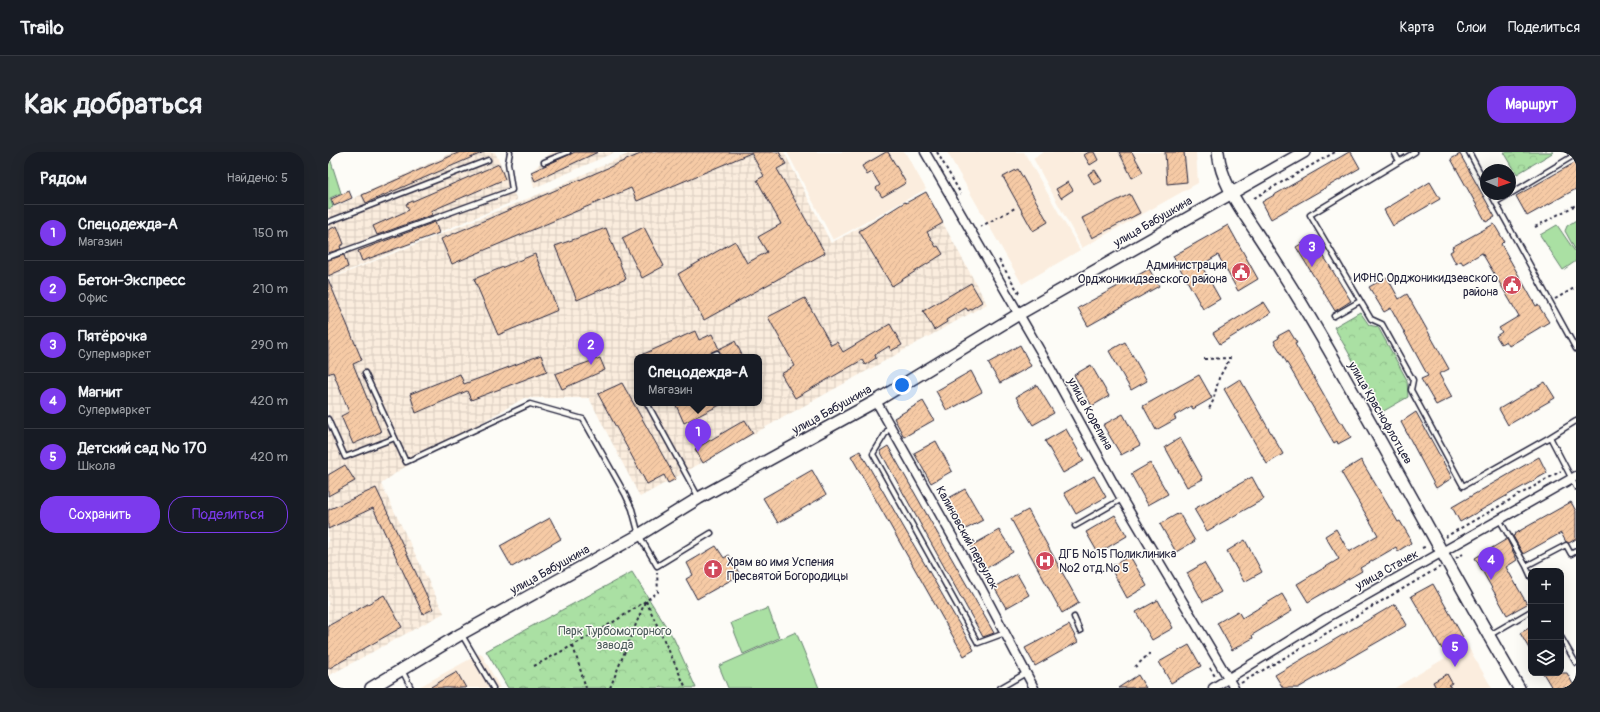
<!DOCTYPE html>
<html lang="ru">
<meta charset="utf-8">
<style>
:root{--surface:#171b24;--page:#20242c;--text:#f1f3f6;--muted:#9ea1a6;--line:#363941;--accent:#7c3aed}
body{margin:0;font-family:Pangolin,sans-serif;background:var(--page);color:var(--text)}
.controls{position:absolute;right:12px;bottom:12px;display:grid;overflow:hidden;border-radius:8px;box-shadow:0 4px 16px #0002}
.controls button{width:36px;height:36px;display:grid;place-items:center;padding:0;border:0;border-bottom:1px solid var(--line);background:var(--surface);color:var(--text);font:20px sans-serif}
.compass{position:absolute;left:1152px;top:12px;width:36px;height:36px;border-radius:50%;background:var(--surface);box-shadow:0 4px 16px #0002;rotate:92deg}
.you{position:absolute;left:574px;top:233px;width:14px;height:14px;margin:-10px;border:3px solid #fff;border-radius:50%;background:#1a73e8;box-shadow:0 0 0 6px #1a73e833}
.badge{display:grid;place-items:center;width:26px;height:26px;border-radius:50%;background:var(--accent);color:#fff;font-size:13px;font-weight:700}
.pin{position:absolute;translate:-50% -33px;filter:drop-shadow(0 1px 2px #0008)}
.pin::after{content:'';position:absolute;top:21px;width:14px;height:12px;background:inherit;clip-path:polygon(0 0,100% 0,50% 100%)}
.popup{position:absolute;left:306px;top:202px;width:128px;height:52px;box-sizing:border-box;display:grid;place-content:center;border-radius:8px;background:var(--surface);filter:drop-shadow(0 1px 3px #0005);font-size:13px;white-space:nowrap;color:var(--muted)}
.popup b{font-size:15px;color:var(--text)}
.popup::after{content:'';position:absolute;left:50%;top:100%;margin-left:-8px;border:8px solid transparent;border-top-color:var(--surface)}
.list{margin:0;padding:0;list-style:none}
h2{display:flex;justify-content:space-between;align-items:center;height:52px;margin:0;padding:0 16px;font-size:17px}
h2 small{font-size:13px;font-weight:400;color:var(--muted)}
.list li{display:grid;grid-template-columns:26px 1fr auto;gap:12px;align-items:center;box-sizing:border-box;height:56px;padding:0 16px;border-top:1px solid var(--line)}
.list b{display:block;font-size:15px;white-space:nowrap}
.list p{margin:0;font-size:13px;white-space:nowrap;color:var(--muted)}
.list em{font-size:13px;font-style:normal;color:var(--muted)}
.actions{display:flex;gap:8px;padding:12px 16px}
.actions a{flex:1;padding:9px 0;border:1px solid var(--accent);border-radius:16px;text-align:center;font-size:14px;color:var(--accent)}
.actions .main{background:var(--accent);color:#fff}
.icon{flex:none;width:22px;height:22px;fill:none;stroke:currentColor;stroke-width:2;stroke-linecap:round;stroke-linejoin:round}
.map{position:relative;flex:none;width:1248px;height:536px;overflow:hidden;border-radius:16px}
header{display:flex;align-items:center;gap:24px;box-sizing:border-box;height:56px;padding:0 20px;background:var(--surface);border-bottom:1px solid var(--line)}
header strong{font-size:19px}
nav{display:flex;gap:22px;margin-inline-start:auto;font-size:14px}
.intro{display:flex;align-items:center;justify-content:space-between;box-sizing:border-box;height:96px;padding:0 24px}
h1{margin:0;font-size:28px}
.button{padding:10px 18px;border-radius:16px;background:var(--accent);color:#fff;font-size:14px;font-weight:700}
main{display:flex;gap:24px;padding:0 24px}
aside{flex:1;background:var(--surface);border-radius:16px;box-shadow:0 4px 16px #0002}
.map>svg:first-child{display:block}
.built{fill:#fbedde}
.industrial{fill:url(#industrial-grid);fill-rule:evenodd}
.forest{fill:url(#forest-crowns);stroke:#66816f}
.garden{fill:#aae0a3;stroke:#66816f}
.building{fill:url(#building-hatch);stroke:#22223b}
.lines{fill:none;stroke-linecap:round;stroke-linejoin:round}
.lane-casing{stroke:#22223b;stroke-width:7}
.street-casing{stroke:#22223b;stroke-width:11}
.secondary-casing{stroke:#22223b;stroke-width:14}
.path{stroke:#22223b;stroke-width:2;stroke-dasharray:3 3;stroke-linecap:butt}
.lane{stroke:#fdfcf7;stroke-width:4}
.street{stroke:#fdfcf7;stroke-width:8}
.secondary{stroke:#fdfcf7;stroke-width:11}
.labels{text-anchor:middle;dominant-baseline:central;stroke-width:3;stroke-linejoin:round;paint-order:stroke}
.street-label{font-size:12px;fill:#22223b;stroke:#fdfcf7}
.poi-label{font-size:12px;fill:#22223b;stroke:#fdfcf7;text-anchor:end}
.park-label{font-size:12px;fill:#4b5b5a;stroke:#fdfcf7}
</style>
<header>
<strong>Trailo</strong>
<nav><a>Карта</a><a>Слои</a><a>Поделиться</a></nav>
</header>
<div class="intro"><h1>Как добраться</h1><a class="button">Маршрут</a></div>
<main>
<aside>
<h2>Рядом<small>Найдено: 5</small></h2>
<ul class="list">
<li><span class="badge">1</span><div><b>Спецодежда-А</b><p>Магазин</p></div><em>150 m</em></li>
<li><span class="badge">2</span><div><b>Бетон-Экспресс</b><p>Офис</p></div><em>210 m</em></li>
<li><span class="badge">3</span><div><b>Пятёрочка</b><p>Супермаркет</p></div><em>290 m</em></li>
<li><span class="badge">4</span><div><b>Магнит</b><p>Супермаркет</p></div><em>420 m</em></li>
<li><span class="badge">5</span><div><b>Детский сад № 170</b><p>Школа</p></div><em>420 m</em></li>
</ul>
<div class="actions"><a class="main">Сохранить</a><a>Поделиться</a></div>
</aside>
<div class="map">
<svg width="1248" height="536" viewBox="0 0 1248 536">
<defs>
<pattern id="industrial-grid" width="8" height="8" patternUnits="userSpaceOnUse"><rect width="8" height="8" fill="#fbedde"/><path d="M0 4h8M4 0v8" fill="none" stroke="#d7cbbf"/></pattern>
<pattern id="forest-crowns" width="20" height="18" patternUnits="userSpaceOnUse"><rect width="20" height="18" fill="#aae0a3"/><path d="M2 6a3 3 0 1 1 6 0M12 15a3 3 0 1 1 6 0" fill="none" stroke="#92c08d"/></pattern>
<pattern id="building-hatch" width="6" height="6" patternUnits="userSpaceOnUse"><rect width="6" height="6" fill="#f6caa5"/><path d="M-1 1l2-2M0 6l6-6M5 7l2-2" fill="none" stroke="#d3ad8f"/></pattern>
</defs>
<rect width="100%" height="100%" fill="#fdfcf7"/>
<filter id="ink" filterUnits="userSpaceOnUse"><feTurbulence type="fractalNoise" baseFrequency=".025" numOctaves="2"/><feDisplacementMap in="SourceGraphic" scale="8" xChannelSelector="R" yChannelSelector="G"/><feConvolveMatrix kernelMatrix="1 2 1 2 8 2 1 2 1" color-interpolation-filters="sRGB"/></filter>
<g filter="url(#ink)">
<path class="built" d="M459 0H577L598 37 505 88Z
M619 0H696L752 98 694 132Z
M716 0H868L870 31 754 96 705 6Z
M1139 493 1164 536H1067Z
M153 501 172 536H89Z"/>
<path class="industrial" d="M126 0H167L189 48 0 127V58Z
M224 0H287L206 36 203 20Z
M304 0H456L503 91 598 40 659 152 312 345 261 246H196L72 318 53 332 116 461 0 524V128L221 38ZM309 205H431V251H309Z"/>
<path class="forest" d="M1176 0H1226L1189 22Z
M1032 160 1041 173 1050 175 1079 228 1080 245 1054 260 1006 175Z
M304 420 346 487 368 536H180L158 499Z"/>
<path class="garden" d="M0 0 13 41 2 46 5 55 0 57Z
M1248 68V99L1237 79 1239 74Z
M1229 73 1248 101V109L1235 118 1212 83Z
M440 456 451 486 415 502 403 471Z
M468 480 491 536H400L391 514Z"/>
<path class="building" d="M132 0H156L38 51 34 43Z
M247 0H270L207 29 203 20Z
M317 0H451L458 12 449 17 497 101 376 168 350 122 407 89 419 111 439 100 430 85 453 72 429 28 436 24 423 1 309 49 303 36 124 112 113 87Z
M558 0H560L578 31 554 45 548 36 552 33 544 20 539 23 534 14Z
M761 0H766L770 8 762 13 756 3Z
M791 0H804L815 20 804 26Z
M837 0H856L859 30 839 32Z
M1021 0H1023L1032 16 943 67 934 50Z
M1132 2 1167 65 1158 70 1123 7Z
M1248 10V37L1199 64 1188 44Z
M171 12 177 27 103 59 104 63 49 83 45 74 81 58 78 52Z
M690 17 720 70 705 79 675 25Z
M767 18 774 29 766 33 760 22Z
M740 30 745 38 733 46 728 37Z
M1102 30 1112 47 1065 74 1056 58Z
M21 39 24 46 6 54 3 47Z
M598 40 615 71 599 80 608 95 610 94 615 102 564 134 531 79 577 50 578 51Z
M802 42 812 61 764 86 754 66Z
M107 70 111 81 34 109 30 99Z
M1166 72 1176 89 1173 92 1208 154 1210 153 1221 170 1181 194 1178 189 1173 192 1168 184 1174 180 1171 176 1191 164 1154 101 1135 112 1133 109 1128 112 1122 100 1125 98 1124 95Z
M900 73 930 127 910 139 890 103 873 113 892 147 875 157 845 104Z
M9 74 16 92 12 94 13 97 0 101V78Z
M316 75 336 114 314 126 294 86Z
M278 76 298 127 249 148 227 94Z
M984 85 1023 149 1007 159 968 95Z
M207 102 230 158 170 183 146 127Z
M16 103 20 115 0 124V108Z
M821 117 831 134 760 174 750 156Z
M1059 125 1071 147 1079 142 1121 217 1111 222 1124 245 1108 253 1093 227 1100 224 1063 156 1056 160 1041 135Z
M0 127 34 208 25 212 53 280 25 292 13 264 21 260 5 220 0 222Z
M643 131 654 150 640 159 638 156 618 168 619 170 606 178 595 159Z
M477 146 503 193 509 190 515 200 562 172 574 193 563 199 561 194 547 203 548 206 537 213 534 208 467 246 453 222 467 214 440 165Z
M936 150 943 161 892 192 885 181Z
M961 178 969 191 967 192 1012 271 1014 270 1023 285 1010 292 1009 289 1006 291 946 189 951 186 950 184Z
M367 179 371 188 384 182 391 197 407 189 415 205H389L392 201 389 198 379 202 378 205H309Z
M797 190 819 229 803 238 781 199Z
M692 193 703 214 672 231 660 211Z
M213 203 219 219 143 248 139 239 88 261 82 242 132 222 136 232Z
M272 206 277 218 234 237 227 222Z
M763 213 781 244 764 254 746 223Z
M643 219 654 240 619 259 608 239Z
M871 223 884 246 865 257 863 254 846 264 848 267 828 278 815 254Z
M912 227 955 302 939 312 896 237Z
M1217 230 1227 246 1180 273 1171 257Z
M294 231 348 327 340 331 336 323 319 332 270 242Z
M709 233 726 261 705 273 688 245Z
M595 249 606 268 576 285 566 266Z
M347 251H396L356 271Z
M1088 260 1124 326 1108 336 1073 270Z
M795 262 812 293 793 303 775 273Z
M417 268 425 281 375 311 367 297Z
M738 277 756 309 735 321 717 289Z
M852 286 875 327 859 335 837 295Z
M608 289 624 319 603 331 586 301Z
M560 294 666 481 655 485 552 299Z
M532 299 646 498 636 504 523 304Z
M1211 305 1219 321 1132 370 1124 355Z
M1033 308 1070 370 1072 369 1082 386 1081 387 1083 391 1070 399 1068 395 1032 416 1034 419 980 450 969 432 1011 407 997 384 1008 377 1021 400 1050 383 1013 320Z
M822 311 840 342 820 353 803 322Z
M17 313 27 329 0 344V323Z
M484 318 498 343 450 371 435 346Z
M766 324 778 345 748 362 736 341Z
M924 325 936 347 879 379 866 357Z
M48 336 105 457 95 462 45 356 0 377V358Z
M637 337 655 368 636 378 619 347Z
M1243 350 1248 359V387L1241 391 1238 390 1233 381 1195 402 1185 384 1187 383 1186 382Z
M700 358 751 451 734 461 683 367Z
M851 361 867 389 848 400 832 372Z
M787 363 799 384 770 401 758 380Z
M222 366 233 387 184 415 172 394Z
M671 378 685 400 657 417 643 394Z
M1179 387 1189 408 1178 415 1199 452 1179 463 1147 406Z
M917 388 934 420 916 430 899 399Z
M388 394 396 406 401 403 412 423 369 447 358 427 365 423 359 411Z
M802 404 819 434 799 446 782 415Z
M876 411 893 440 875 450 859 421Z
M689 422 701 443 678 456 666 435Z
M1105 432 1135 485 1114 497 1083 444Z
M954 442 964 459 924 483 925 486 904 498 889 471 910 459 914 466Z
M56 443 74 475 0 517V474Z
M830 448 845 476 824 488 808 460Z
M1067 452 1079 473 970 536H955L947 523Z
M741 473 750 490 707 514 697 496Z
M1203 475V500L1192 481Z
M861 493 873 514 843 531 831 510Z
M129 520 138 536H101Z
M1215 521H1239L1247 536H1224Z
M1119 522 1124 531 1121 533 1123 536H1108L1105 530Z
M810 523 818 536H790Z"/>
<g class="lines">
<g class="lane-casing">
<path id="lane" d="M1066 0 1071 9
M1087 0 982 63 1043 167 1054 172 1085 228 1083 238 1135 334 1222 285 1248 269
M1141 0 1158 32
M216 10 240 0
M1163 42 1248 197
M1182 42 1245 4 1242 0
M1168 50 1182 42
M0 70 160 8
M0 105 184 38 180 11 182 0
M1006 164 1032 149
M381 205 389 201
M37 221 78 310 202 252 255 267 297 342 304 357 311 383 329 414 383 381
M319 251 371 346
M0 267 17 305 67 286
M562 274 545 302 650 491 677 481
M1222 285 1248 335
M1171 367 1198 414
M747 374 794 347
M1203 425 1198 414 1238 393 1243 402 1248 399
M746 465 752 479
M134 483 165 536
M1162 483 1203 459
M1233 485 1248 511
M74 518 83 536
M672 536 698 521"/>
</g>
<g class="street-casing">
<path id="street" d="M597 0 721 214 794 347 906 536
M548 249 650 430 706 536
M885 536 998 466 1248 324"/>
</g>
<g class="secondary-casing">
<path id="secondary" d="M890 0C893 30 912 56 928 80 945 106 962 132 978 159 1052 283 1118 412 1191 536
M43 536 133 482 311 383 371 346 548 249 691 162 976 0"/>
</g>
<path class="path" d="M609 0 633 42
M926 46 1007 0
M652 75 687 56
M1207 75 1248 53
M671 108 691 141
M1227 147 1248 135
M876 207 902 206 891 226 885 249 880 259
M1117 385 1233 319
M1094 396 1099 394
M1128 406 1135 402
M318 449 358 536
M245 494 258 536
M206 514C248 492 291 469 330 440L329 420
M807 515 822 501
M882 516 888 526
M913 531 1112 415
M282 536 317 450"/>
<use href="#lane" class="lane"/>
<use href="#street" class="street"/>
<use href="#secondary" class="secondary"/>
</g>
</g>
<defs>
<g id="civic-disc" transform="scale(1)"><circle r="9.5" fill="#d1495b" stroke="#fdfcf7"/><path d="M-.6-6.5H3V-4.5H.6V-3L4-1V1h2V6H-6V1h2V-1L-.6-3ZM-1.2 2.5V6h2.4V2.5Z" fill="#fff"/></g>
<g id="hospital-disc" transform="scale(1)"><circle r="9.5" fill="#d1495b" stroke="#fdfcf7"/><path d="M-5-5h3v3.5h4V-5h3V5h-3V1.5h-4V5h-3Z" fill="#fff"/></g>
<g id="church-disc" transform="scale(1)"><circle r="9.5" fill="#d1495b" stroke="#fdfcf7"/><path d="M-1.2-6h2.4v3.5h3.3v2.4h-3.3V6h-2.4V-.1h-3.3v-2.4h3.3Z" fill="#fff"/></g>
</defs>
<g fill-rule="evenodd">
<use href="#civic-disc" x="913" y="120"/>
<use href="#civic-disc" x="1184" y="133"/>
<use href="#hospital-disc" x="717" y="409"/>
<use href="#church-disc" x="385" y="417"/>
</g>
<g class="labels">
<g class="street-label">
<text transform="translate(825 70) rotate(-30)">улица Бабушкина</text>
<text transform="translate(504 258) rotate(-29)">улица Бабушкина</text>
<text transform="translate(1052 261) rotate(60)">улица Краснофлотцев</text>
<text transform="translate(762 262) rotate(61)">улица Корепина</text>
<text transform="translate(639 386) rotate(61)">Калиновский переулок</text>
<text transform="translate(222 418) rotate(-29)">улица Бабушкина</text>
<text transform="translate(1059 418) rotate(-29)">улица Стачек</text>
</g>
<g class="poi-label">
<text x="899" y="113">Администрация<tspan x="899" dy="14">Орджоникидзевского района</tspan></text>
<text x="1170" y="126">ИФНС Орджоникидзевского<tspan x="1170" dy="14">района</tspan></text>
<text x="731" y="402" text-anchor="start">ДГБ №15 Поликлиника<tspan x="731" dy="14">№2 отд.№ 5</tspan></text>
<text x="399" y="410" text-anchor="start">Храм во имя Успения<tspan x="399" dy="14">Пресвятой Богородицы</tspan></text>
</g>
<g class="park-label">
<text x="287" y="479">Парк Турбомоторного<tspan x="287" dy="14">завода</tspan></text>
</g>
</g>
</svg>
<div class="controls">
<button>+</button>
<button>−</button>
<button><svg class="icon" aria-label="layers" viewBox="0 0 24 24"><path d="M12 4l9 5-9 5-9-5zM3 14l9 5 9-5"/></svg></button>
</div>
<svg class="compass" viewBox="-18 -18 36 36"><path d="M0-13l5 13h-10z" fill="#e53935"/><path d="M0 13l5-13h-10z" fill="#9ea1a6"/></svg>
<div class="you"></div>
<div class="pin badge" style="left:370px;top:300px">1</div>
<div class="popup"><b>Спецодежда-А</b>Магазин</div>
<div class="pin badge" style="left:263px;top:213px">2</div>
<div class="pin badge" style="left:984px;top:115px">3</div>
<div class="pin badge" style="left:1163px;top:428px">4</div>
<div class="pin badge" style="left:1127px;top:515px">5</div>
</div>
</main>
